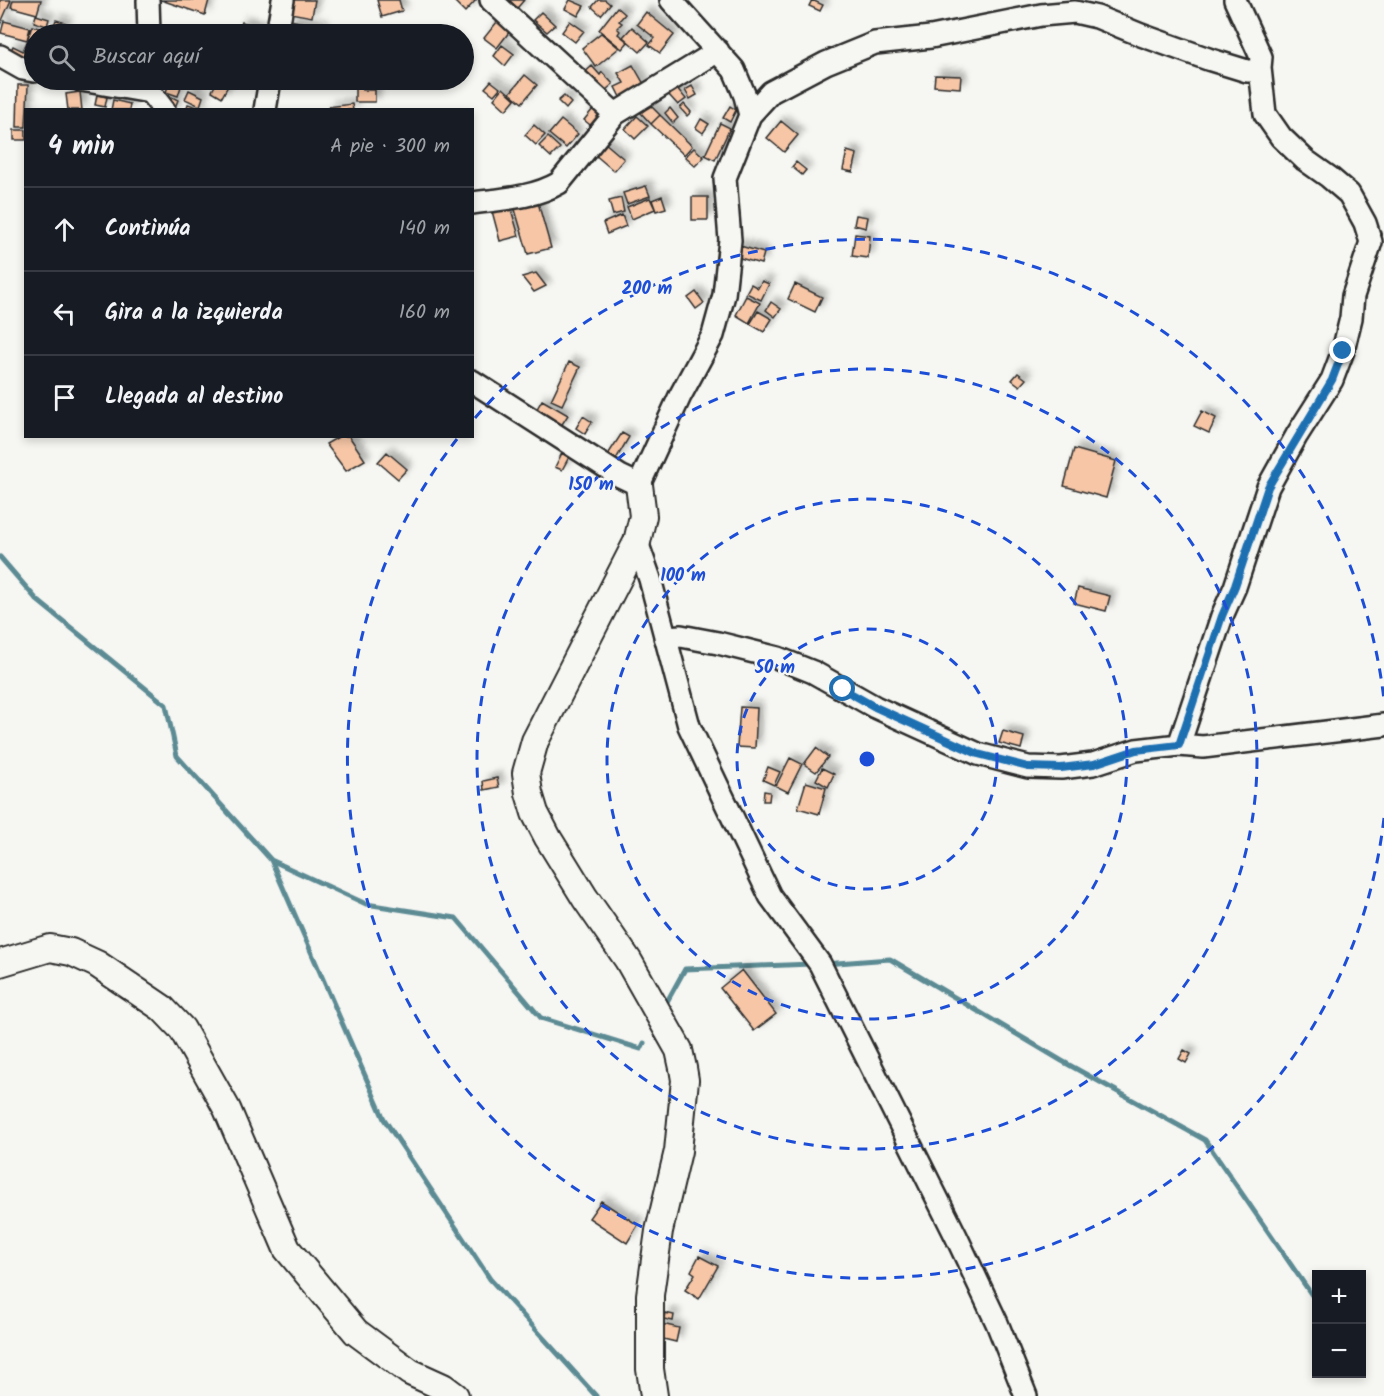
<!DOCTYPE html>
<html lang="es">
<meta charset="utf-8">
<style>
:root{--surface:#171b24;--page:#20242c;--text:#f1f3f6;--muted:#9ea1a6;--line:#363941}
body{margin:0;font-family:Kalam,sans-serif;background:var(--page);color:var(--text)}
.controls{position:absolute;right:18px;bottom:18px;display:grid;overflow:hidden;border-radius:0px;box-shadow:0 3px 9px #0003}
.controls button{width:54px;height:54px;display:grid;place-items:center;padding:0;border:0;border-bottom:2px solid var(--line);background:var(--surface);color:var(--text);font:30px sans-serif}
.stop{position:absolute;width:18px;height:18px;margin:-14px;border:4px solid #1f6fb2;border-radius:50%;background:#fff}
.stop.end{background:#1f6fb2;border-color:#fff;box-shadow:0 2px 6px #0008}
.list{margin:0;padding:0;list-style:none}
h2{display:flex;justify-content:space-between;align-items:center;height:78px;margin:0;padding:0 24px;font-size:26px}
h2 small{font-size:20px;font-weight:400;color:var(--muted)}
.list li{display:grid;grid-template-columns:39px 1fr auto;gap:18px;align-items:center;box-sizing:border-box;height:84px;padding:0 24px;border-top:2px solid var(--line)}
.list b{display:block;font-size:22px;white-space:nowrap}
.list em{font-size:20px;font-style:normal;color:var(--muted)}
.icon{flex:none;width:33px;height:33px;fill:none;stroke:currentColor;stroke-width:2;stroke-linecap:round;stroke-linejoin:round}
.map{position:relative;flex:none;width:1384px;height:1396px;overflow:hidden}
.search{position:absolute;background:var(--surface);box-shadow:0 3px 9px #0003;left:24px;top:24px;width:450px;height:66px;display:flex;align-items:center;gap:15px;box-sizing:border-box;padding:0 21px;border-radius:33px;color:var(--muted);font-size:22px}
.panel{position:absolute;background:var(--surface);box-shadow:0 3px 9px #0003;left:24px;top:108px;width:450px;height:330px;border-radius:0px}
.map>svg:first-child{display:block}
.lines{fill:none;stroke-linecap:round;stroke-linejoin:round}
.stream{stroke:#5c8b94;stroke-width:5}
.building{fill:#f6c6a6;stroke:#2b2b2b;stroke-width:1.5;filter:url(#shadow)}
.minor-casing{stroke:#2b2b2b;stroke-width:26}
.tertiary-casing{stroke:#2b2b2b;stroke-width:30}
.minor{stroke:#f6f6f2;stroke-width:21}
.tertiary{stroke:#f6f6f2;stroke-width:26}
.route{stroke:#1f6fb2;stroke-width:8}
.ring{fill:none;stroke:#1d4ed8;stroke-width:3;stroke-dasharray:10 8}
.centre{fill:#1d4ed8;stroke:#f6f6f2;stroke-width:3}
.ring-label{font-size:18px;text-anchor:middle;font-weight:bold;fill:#1d4ed8;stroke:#f6f6f2;stroke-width:5;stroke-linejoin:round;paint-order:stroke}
</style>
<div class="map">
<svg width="1384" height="1396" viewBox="0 0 1384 1396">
<defs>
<filter id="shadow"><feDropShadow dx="5.5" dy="-5.5" stdDeviation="3" flood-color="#0004"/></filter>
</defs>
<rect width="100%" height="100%" fill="#f6f6f2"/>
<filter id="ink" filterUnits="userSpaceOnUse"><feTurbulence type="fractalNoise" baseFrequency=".0167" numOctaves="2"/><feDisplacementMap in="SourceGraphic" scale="12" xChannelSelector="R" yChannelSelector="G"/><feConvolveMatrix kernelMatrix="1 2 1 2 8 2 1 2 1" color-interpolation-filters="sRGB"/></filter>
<g filter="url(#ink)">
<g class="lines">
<path class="stream" d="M0 557 37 600 166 705 177 756 271 860 384 1119 490 1279 596 1396
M271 860 366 904 456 918 541 1018 641 1049 644 1043
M824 964 890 959 1062 1061 1205 1140 1316 1301
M664 1007 685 969 812 964"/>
</g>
<path class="building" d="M0 0H11L0 25Z
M13 0H41L37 14 11 7Z
M161 0H209L205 15Z
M292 0H315L312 17 290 13Z
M377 0H399L402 11 382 17Z
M453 0H476L465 12Z
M498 0H524L513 13Z
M570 0 584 6 578 16 565 9Z
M598 0H605L610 4 601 15 592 7Z
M812 0 823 5 820 11 809 6Z
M617 7 625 14 619 21 622 23 617 28 620 31 618 34 628 42 622 49 599 30Z
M541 12 555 25 547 32 533 20Z
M646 12 674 35 660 53 649 45 655 38 637 24Z
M36 15 49 19 47 26 34 22Z
M501 17 513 27 497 48 484 38Z
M56 20 66 23 62 34 52 30Z
M290 20 323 27 321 34H302L288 32Z
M4 21 30 28 27 40 1 33Z
M570 21 584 31 575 42 562 32Z
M242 22 263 28 262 34H238Z
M32 26 43 29 42 34H34V39L28 38Z
M632 27 649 42 640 52 623 37Z
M601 33 619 48 596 67 582 48Z
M28 39 34 42V48L27 65 8 56 13 46 23 51Z
M502 45 514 54 505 66 494 56Z
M633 65 645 86 621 99 615 87 624 83 618 73Z
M592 66 600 75 602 72 613 84 599 96 581 76Z
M525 75 537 85 522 103 510 93Z
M935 75 961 76 960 88 934 86Z
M170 80H183L178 96 166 92Z
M218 80H226L230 82 222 97 212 91Z
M233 80H251L250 85 232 82Z
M491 81 500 88 494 95 485 88Z
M355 84H363V90H375V102H355Z
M18 85H28L26 127H17Z
M692 86 697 95 690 99 685 90Z
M676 87 686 99 678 105 668 94Z
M503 88 515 99 506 110 494 99Z
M189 90 203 97 200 106 185 99Z
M80 92 82 110H68L66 94Z
M97 95 107 97 105 107 95 105Z
M168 95 178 100 174 110 163 107Z
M564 96 571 103 566 109 558 101Z
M113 100 130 104 129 110H111Z
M188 104 200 108V110H186Z
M352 104 353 110H328V107Z
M684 104 691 112 687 116 680 108Z
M650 105 660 115 651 124 641 113Z
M730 106 736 110 730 122 723 118Z
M670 108 678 118 673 123 665 113Z
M593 109 604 118 595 129 584 120Z
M660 115 692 146 684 155 651 124Z
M637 116 648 126 635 139 625 129Z
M701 119 709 124 703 133 696 128Z
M561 120 578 134 566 148 549 134Z
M781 121 798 135 784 152 767 138Z
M720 123 730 128 715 160 705 155Z
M534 125 545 135 536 145 525 135Z
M14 130H26V140H14Z
M548 137 560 148 551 157 539 146Z
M604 142 624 159 614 171 594 154Z
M694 148 704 157 695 166 685 157Z
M847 151 857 154 853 172 843 170Z
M796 162 806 170 802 175 792 167Z
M646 186 650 196 627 204 623 193Z
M662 196 666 208 656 211 652 200Z
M692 197H708V220H692Z
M621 198 624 212 613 215 609 201Z
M650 198 655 209 632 219 627 207Z
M537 199 551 248 528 254 514 206Z
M510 206 519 236 500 241 492 211Z
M622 215 626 226 607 234 603 223Z
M856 215 868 217 866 228 854 225Z
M855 234 870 236 868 258 852 256Z
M737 245 764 253 761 264 733 256Z
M536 273 546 286 534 292 522 277Z
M762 281 769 284 761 300 746 293 751 284 758 288Z
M795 284 822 297 815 312 788 299Z
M696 292 704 303 696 309 688 298Z
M746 296 760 303 749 323 736 315Z
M771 302 781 309 775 317 766 310Z
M758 311 772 319 764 332 750 324Z
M569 362 580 367 562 405 551 400Z
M1018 373 1026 379 1020 386 1012 380Z
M542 400 568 415 559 429 534 414Z
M1202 411 1216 418 1209 433 1194 426Z
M583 416 592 422 585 434 576 428Z
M622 433 629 437 615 461 607 456Z
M340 436H349L365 460 346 471 326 444Z
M1074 449 1116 461 1106 498 1064 486Z
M387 452 407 469 398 479 378 462Z
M562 453 569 457 562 470 555 467Z
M1078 588 1110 596 1106 611 1074 603Z
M740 707 757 708 755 748 737 747Z
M1003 731 1024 737 1021 749 999 743Z
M816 748 828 757 816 772 804 764Z
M790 758 802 764 788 792 776 786Z
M768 767 780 772 774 785 763 780Z
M822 768 834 774 828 787 816 780Z
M497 778 499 787 484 790 483 781Z
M806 782 826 788 819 814 798 808Z
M764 791 770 792 769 801H763Z
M742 970 776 1014 754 1031 720 988Z
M1184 1050 1191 1054 1186 1063 1179 1059Z
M601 1201 638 1225 627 1243 589 1218Z
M699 1256 718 1266 699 1299 685 1290 695 1274 691 1271Z
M665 1313 674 1315 673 1321 664 1319Z
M658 1323 679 1328 676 1342 655 1337Z"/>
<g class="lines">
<g class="minor-casing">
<path id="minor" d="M148 0 149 34
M491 0 615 114 718 51
M671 0 734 70 745 96 750 115
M277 34 283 0
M0 56 23 69 34 71
M81 80 150 92 164 110
M265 110 270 80
M472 203C502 199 533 198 559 183L615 114
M472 381 620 476 639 485 680 396 713 335 724 295 730 240 725 178 750 115 771 92 826 63 875 43 931 37 1041 15 1075 12 1097 17 1141 35 1208 59 1247 71H1255L1260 68 1261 57 1235 0
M637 542 650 579 689 726 770 896 820 964 956 1236 997 1323 1026 1396
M665 637 681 636 718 643 778 658 813 672 875 707 978 754 1028 767 1061 768 1093 764 1136 750 1179 745 1203 747 1384 725
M1179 745 1222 616 1235 587 1268 487 1297 435 1332 380 1343 351 1351 318 1353 296 1371 242 1365 223 1349 194 1329 177 1305 160 1281 137 1265 114 1260 68"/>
</g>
<g class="tertiary-casing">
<path id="tertiary" d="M639 485 643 516 637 542 535 741 526 773 529 793 535 813 548 838 585 898 628 960 679 1050 683 1068 685 1080 678 1151 659 1231 650 1295V1369L654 1396
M0 963 50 948 71 952 97 964 162 1008 182 1029 227 1109 287 1249 356 1332 410 1372 443 1387 455 1396"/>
</g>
<use href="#minor" class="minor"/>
<use href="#tertiary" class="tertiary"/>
</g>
</g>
<g class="lines" filter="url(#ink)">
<path class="route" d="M843 689 875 707 978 754 1028 767 1061 768 1094 764 1136 750 1179 745 1222 616 1235 586 1268 487 1332 380 1343 351"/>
</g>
<g class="ring">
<circle cx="867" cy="759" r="130"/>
<circle cx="867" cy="759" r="260"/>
<circle cx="867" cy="759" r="390"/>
<path d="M1384 818A520 520 0 1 1 457 439M475 418A520 520 0 0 1 1384 700"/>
</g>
<circle cx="867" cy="759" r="9" class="centre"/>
<g class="ring-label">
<text x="647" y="294">200 m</text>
<text x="591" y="490">150 m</text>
<text x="683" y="581">100 m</text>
<text x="775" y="673">50 m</text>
</g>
</svg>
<div class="controls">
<button>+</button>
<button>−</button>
</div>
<div class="stop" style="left:843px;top:689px"></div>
<div class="stop end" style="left:1343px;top:351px"></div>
<div class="search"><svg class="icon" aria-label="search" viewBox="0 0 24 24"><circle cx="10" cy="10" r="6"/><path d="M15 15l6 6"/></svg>Buscar aquí</div>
<section class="panel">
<h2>4 min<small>A pie · 300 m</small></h2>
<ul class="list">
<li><svg class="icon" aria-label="ahead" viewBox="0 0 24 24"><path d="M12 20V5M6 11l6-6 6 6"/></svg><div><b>Continúa</b></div><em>140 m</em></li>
<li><svg class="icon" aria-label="left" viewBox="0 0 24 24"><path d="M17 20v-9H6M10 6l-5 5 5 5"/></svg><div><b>Gira a la izquierda</b></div><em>160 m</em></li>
<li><svg class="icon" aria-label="arrive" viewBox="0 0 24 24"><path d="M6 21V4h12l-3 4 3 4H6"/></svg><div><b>Llegada al destino</b></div></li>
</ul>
</section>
</div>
